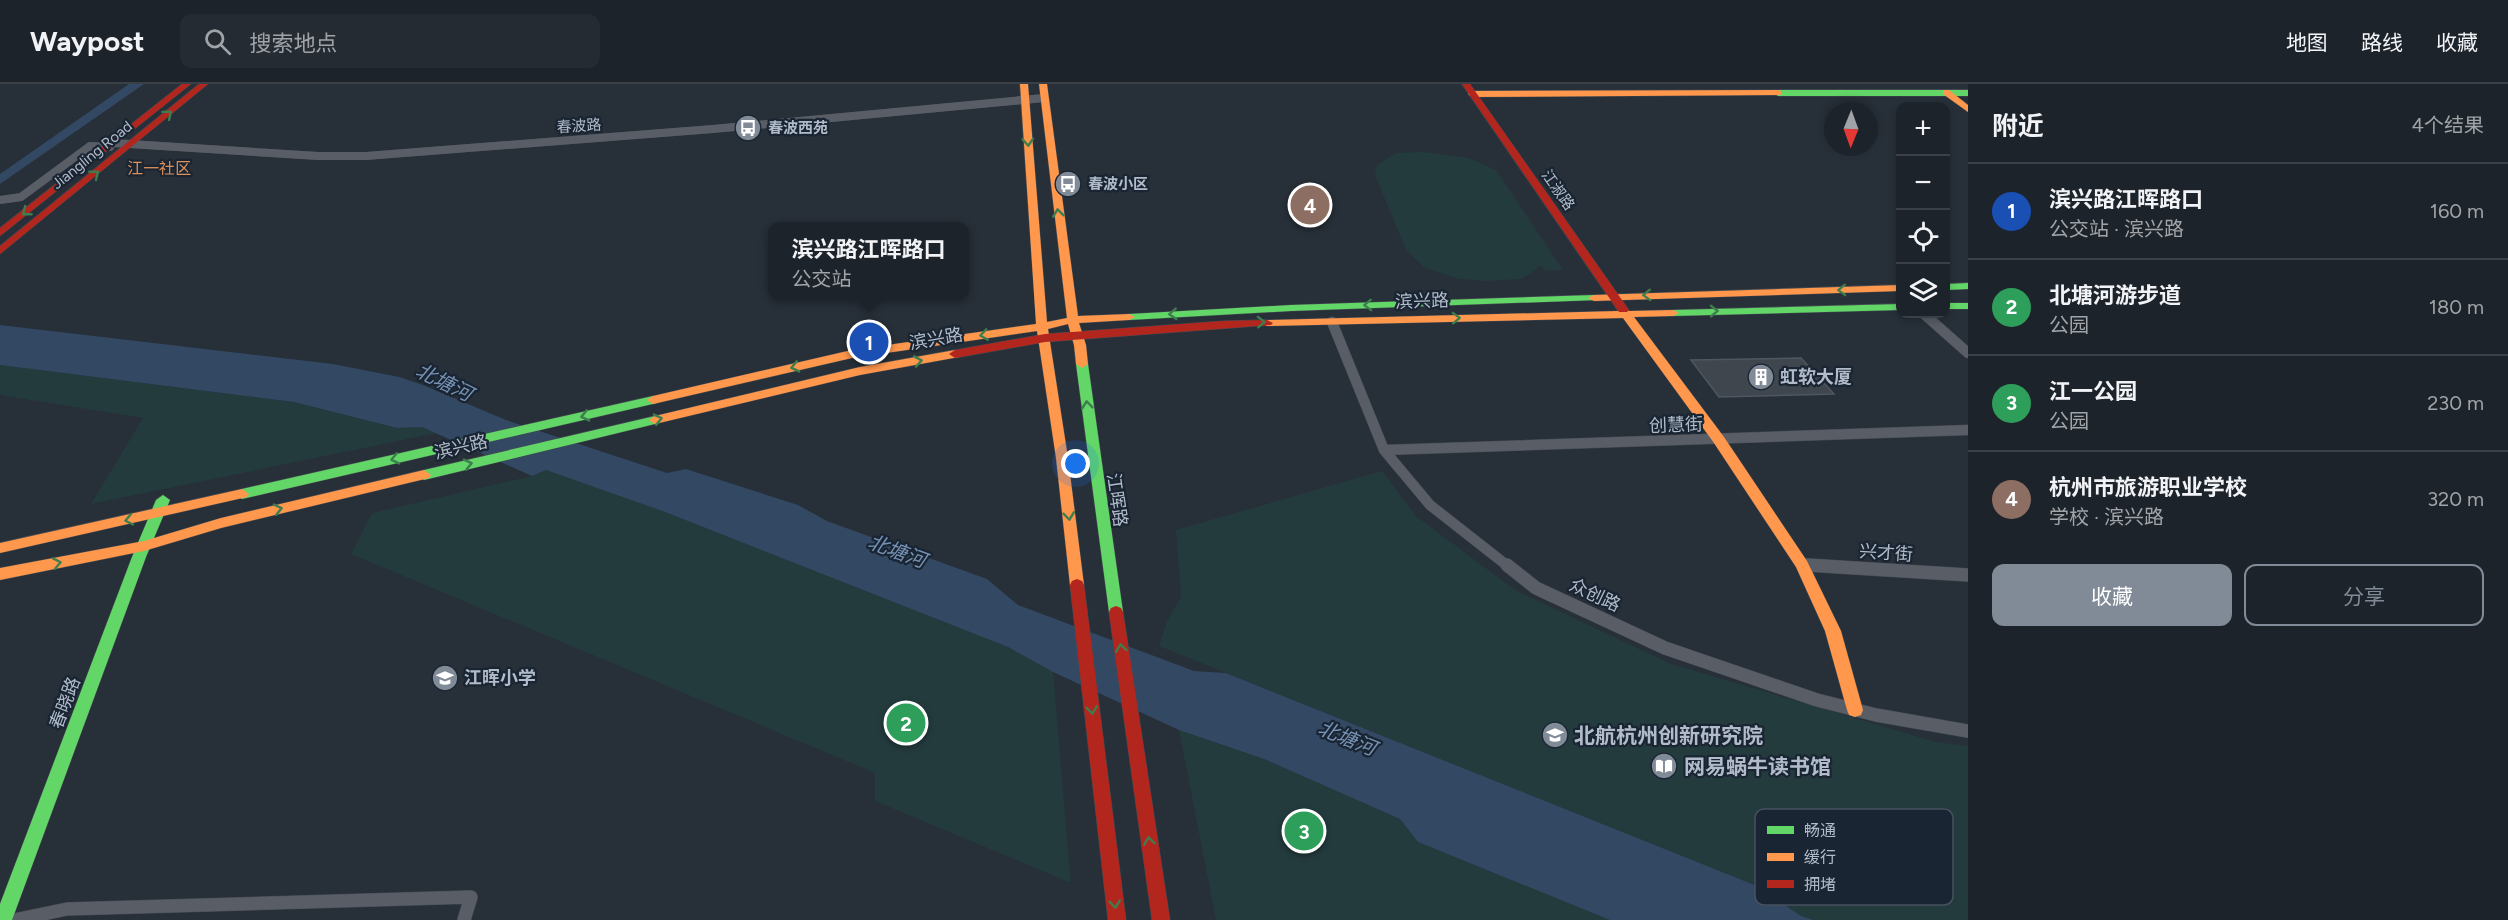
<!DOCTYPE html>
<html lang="zh">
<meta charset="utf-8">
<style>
:root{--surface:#1d232a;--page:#252b32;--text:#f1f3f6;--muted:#a0a4a8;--line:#3b4047;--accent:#818a97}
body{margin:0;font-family:Figtree,"Noto Sans SC",sans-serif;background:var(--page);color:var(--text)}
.controls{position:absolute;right:18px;top:18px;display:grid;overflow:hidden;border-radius:12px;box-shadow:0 3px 9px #0003}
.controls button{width:54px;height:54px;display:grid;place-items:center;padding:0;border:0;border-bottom:2px solid var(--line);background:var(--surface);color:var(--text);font:30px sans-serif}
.compass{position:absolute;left:1824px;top:18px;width:54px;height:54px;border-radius:50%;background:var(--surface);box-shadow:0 3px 9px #0003;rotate:181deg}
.you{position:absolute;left:1076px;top:380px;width:21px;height:21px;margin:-15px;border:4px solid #fff;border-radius:50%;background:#1a73e8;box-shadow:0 0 0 9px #1a73e833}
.badge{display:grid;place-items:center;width:39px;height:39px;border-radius:50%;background:var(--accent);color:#fff;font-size:20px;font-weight:700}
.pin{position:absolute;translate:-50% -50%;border:3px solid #fff;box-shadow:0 2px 6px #0006}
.popup{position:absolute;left:768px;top:138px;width:201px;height:78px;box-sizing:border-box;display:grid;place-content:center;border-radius:12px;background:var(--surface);filter:drop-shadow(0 2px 4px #0005);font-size:20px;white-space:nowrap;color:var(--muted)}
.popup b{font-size:22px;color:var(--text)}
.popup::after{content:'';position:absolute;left:50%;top:100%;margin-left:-12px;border:12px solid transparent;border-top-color:var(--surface)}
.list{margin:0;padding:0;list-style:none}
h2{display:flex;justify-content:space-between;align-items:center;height:78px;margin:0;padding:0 24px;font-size:26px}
h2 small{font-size:20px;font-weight:400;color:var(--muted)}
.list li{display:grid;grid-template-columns:39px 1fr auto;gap:18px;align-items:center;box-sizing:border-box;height:96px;padding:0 24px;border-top:2px solid var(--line)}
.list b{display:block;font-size:22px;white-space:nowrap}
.list p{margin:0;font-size:20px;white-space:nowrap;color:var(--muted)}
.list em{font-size:20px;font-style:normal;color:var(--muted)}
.actions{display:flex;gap:12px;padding:18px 24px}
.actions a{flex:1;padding:14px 0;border:2px solid var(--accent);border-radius:12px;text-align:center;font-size:21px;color:var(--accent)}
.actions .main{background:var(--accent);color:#fff}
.icon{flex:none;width:33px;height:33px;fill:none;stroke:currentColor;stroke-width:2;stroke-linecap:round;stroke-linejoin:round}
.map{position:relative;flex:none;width:1968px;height:836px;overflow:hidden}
header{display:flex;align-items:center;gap:36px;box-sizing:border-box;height:84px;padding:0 30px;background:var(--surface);border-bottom:2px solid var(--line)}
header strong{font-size:28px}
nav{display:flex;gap:33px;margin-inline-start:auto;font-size:21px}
.search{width:420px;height:54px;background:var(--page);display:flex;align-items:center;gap:15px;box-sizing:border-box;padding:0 21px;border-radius:12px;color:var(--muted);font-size:22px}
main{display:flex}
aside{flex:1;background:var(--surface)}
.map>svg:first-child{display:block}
.green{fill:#243b3e}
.water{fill:#334863}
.building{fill:#3f464e;stroke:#4f5660;stroke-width:1.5}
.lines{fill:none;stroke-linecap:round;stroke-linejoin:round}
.street-far2-casing{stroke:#464b52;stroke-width:8}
.street-far1-casing{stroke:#464b52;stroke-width:11}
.street-casing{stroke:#464b52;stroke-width:14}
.fast-casing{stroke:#464b52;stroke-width:1}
.slow-casing{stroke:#464b52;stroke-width:1}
.jam-casing{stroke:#464b52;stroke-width:1}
.street-far2{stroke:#585d66;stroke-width:8}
.street-far1{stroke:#585d66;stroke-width:10}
.street{stroke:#585d66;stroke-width:13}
.fast{fill:#63d668;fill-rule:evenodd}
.slow{fill:#ff974d;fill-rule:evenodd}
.jam{fill:#b3261e;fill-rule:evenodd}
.oneway{stroke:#3e7e4e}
.labels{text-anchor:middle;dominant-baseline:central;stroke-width:4.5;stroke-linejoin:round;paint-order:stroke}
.far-street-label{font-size:15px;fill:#b1bbca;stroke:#1a2533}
.far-poi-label{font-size:15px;font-weight:bold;fill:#b1bbca;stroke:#1a2533;text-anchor:start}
.far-neighbourhood-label{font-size:16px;fill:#dd9058;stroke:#1a2533}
.street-label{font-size:18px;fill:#b1bbca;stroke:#1a2533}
.poi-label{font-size:18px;font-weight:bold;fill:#b1bbca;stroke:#1a2533;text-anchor:start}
.water-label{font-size:20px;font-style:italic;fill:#7692b4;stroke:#1a2533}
.near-poi-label{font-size:21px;font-weight:bold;fill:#b1bbca;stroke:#1a2533;text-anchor:start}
.key{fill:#1a2533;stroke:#475260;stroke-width:1.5}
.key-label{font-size:16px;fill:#b1bbca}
</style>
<header>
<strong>Waypost</strong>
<div class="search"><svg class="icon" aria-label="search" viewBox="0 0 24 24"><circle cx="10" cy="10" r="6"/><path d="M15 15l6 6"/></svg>搜索地点</div>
<nav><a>地图</a><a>路线</a><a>收藏</a></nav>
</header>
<main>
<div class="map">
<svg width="1968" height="836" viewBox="0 0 1968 836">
<rect width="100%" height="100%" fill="#272f38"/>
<path class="green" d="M1424 68 1469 74 1496 86 1563 186 1545 187 1541 182 1521 195 1486 197 1459 195 1425 184 1406 166 1375 91 1377 81 1396 69Z
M0 281 294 318 397 344 422 343 437 349 91 420 143 334 0 311Z
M546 386 665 428 1008 563 1053 588 1071 799 875 717V689L351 470 372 429 532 392Z
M1382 387 1416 432 1515 506 1671 580 1936 658 1968 662V836H1813L1801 832 1757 802 1159 562 1167 537 1181 513 1176 446Z
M1179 646 1264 675 1400 735 1418 758 1610 836H1216Z"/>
<path class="water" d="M129 0H144L0 100V90Z
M0 241 333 280 399 293 423 301 506 336 667 389 686 385 798 421 827 437 987 495 1018 521 1194 587 1226 589 1757 802 1801 832 1813 836H1610L1418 758 1400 735 1264 675 1179 646 1053 588 1008 563 665 428 546 386 532 392 422 343 397 344 294 318 0 281Z"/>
<path class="building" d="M1801 274 1834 310 1719 313 1691 276Z"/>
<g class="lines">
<g class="street-far2-casing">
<path id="street-far2" d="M114 59 318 72H366L713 45 1044 14
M0 116 21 113 90 62 110 63"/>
</g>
<g class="street-far1-casing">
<path id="street-far1" d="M1924 230 1968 269
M1332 238 1384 366 1430 421 1509 483
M1384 366 1968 346
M1802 481 1832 483"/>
</g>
<g class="street-casing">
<path id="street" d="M1507 481 1536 504 1665 564 1817 616 1876 631 1968 647
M1807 481 1968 491
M14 836 67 825 471 813 464 836"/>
</g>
<g class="fast-casing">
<path id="fast" d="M1968 6V12H1778L1774 9 1778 6Z
M1968 199V205L1946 206V200Z
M1594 211 1600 214 1598 216 1291 227 1129 236 1123 233 1129 230 1291 221Z
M1946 219H1968V225H1946Z
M1900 220V226L1673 232 1667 229 1673 226Z
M1082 276 1088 280 1123 528 1121 532 1116 534 1111 532 1109 528 1076 280Z
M653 312 657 313 659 316 657 319 242 415 235 410 242 405Z
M655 332 661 336 659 339 424 396 417 391 424 386Z
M163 411 170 416 146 473 12 836H0V820L132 473 156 416Z"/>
</g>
<g class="slow-casing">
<path id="slow" d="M1020 0H1028L1047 238 1067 234 1039 0H1047L1078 232 1129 230 1135 233 1129 236 1079 239 1086 261 1088 280 1082 284 1076 280 1074 261 1068 240 1048 245 1068 374 1084 501 1082 505H1072L1070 501 1056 374 1037 247 852 274 653 320 647 316 653 312 852 266 1036 240Z
M1778 6 1781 7V11L1472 13 1468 10 1472 7Z
M1943 6H1949L1968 21V28L1943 10Z
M1900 201V207L1594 217 1588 214 1594 211Z
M1623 223 1629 227 1673 226 1679 229 1673 232 1634 233 1724 353 1807 477 1841 547 1863 626 1861 631 1855 633 1849 631 1847 626 1825 547 1796 483 1714 359 1623 234 1267 242 1261 239 1267 236 1618 227 1619 224Z
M955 266 961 270 959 273 860 291 655 340 649 336 655 332 860 283Z
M424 386 431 391 429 394 221 444 144 467 0 496V484L144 457 221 434Z
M242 405 249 410 247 413 0 469V459Z"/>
</g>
<g class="jam-casing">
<path id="jam" d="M182 0H191L0 152V144Z
M199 0H208L0 170V162Z
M1462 0H1470L1629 226 1627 228H1619Z
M1267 236 1273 239 1271 241 1045 258 955 274 949 270 955 266 1045 250 1223 237Z
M1077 495 1082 497 1084 501 1126 836H1108L1070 501 1072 497Z
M1116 522 1121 524 1123 528 1170 836H1152L1109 528 1111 524Z"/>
</g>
<use href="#street-far2" class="street-far2"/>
<use href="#street-far1" class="street-far1"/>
<use href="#street" class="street"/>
<use href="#fast" class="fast"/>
<use href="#slow" class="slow"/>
<use href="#jam" class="jam"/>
</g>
<defs><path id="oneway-chevron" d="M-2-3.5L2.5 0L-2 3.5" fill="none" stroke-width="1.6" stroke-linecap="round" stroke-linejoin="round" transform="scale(1.5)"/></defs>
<g class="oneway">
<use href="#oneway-chevron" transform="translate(168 30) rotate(-40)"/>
<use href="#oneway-chevron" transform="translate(1028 58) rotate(86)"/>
<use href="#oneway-chevron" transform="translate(95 90) rotate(-39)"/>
<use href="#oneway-chevron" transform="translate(26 128) rotate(142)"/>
<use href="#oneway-chevron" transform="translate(1058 129) rotate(-97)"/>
<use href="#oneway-chevron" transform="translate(1842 206) rotate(178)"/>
<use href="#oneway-chevron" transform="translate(1647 211) rotate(178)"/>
<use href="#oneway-chevron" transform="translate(1368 221) rotate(178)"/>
<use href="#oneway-chevron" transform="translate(1714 227) rotate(-1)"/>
<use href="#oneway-chevron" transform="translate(1173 230) rotate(177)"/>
<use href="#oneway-chevron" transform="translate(1456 234) rotate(-2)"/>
<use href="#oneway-chevron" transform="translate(1261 238) rotate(-2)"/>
<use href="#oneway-chevron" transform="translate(984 251) rotate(172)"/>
<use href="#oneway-chevron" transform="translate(918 277) rotate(-10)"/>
<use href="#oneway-chevron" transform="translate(795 283) rotate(167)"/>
<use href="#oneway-chevron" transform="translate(1087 321) rotate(-96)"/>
<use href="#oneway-chevron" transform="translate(585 332) rotate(167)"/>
<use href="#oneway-chevron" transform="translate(658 335) rotate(-13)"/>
<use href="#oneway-chevron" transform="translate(395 375) rotate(167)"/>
<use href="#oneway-chevron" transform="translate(468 380) rotate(-13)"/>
<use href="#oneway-chevron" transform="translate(278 425) rotate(-13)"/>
<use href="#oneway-chevron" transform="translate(1069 432) rotate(83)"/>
<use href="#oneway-chevron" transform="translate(129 436) rotate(168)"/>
<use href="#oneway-chevron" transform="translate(57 479) rotate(-11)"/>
<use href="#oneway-chevron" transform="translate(1121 564) rotate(-98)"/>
<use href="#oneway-chevron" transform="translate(1092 626) rotate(83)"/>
<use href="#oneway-chevron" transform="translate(1149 757) rotate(-98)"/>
<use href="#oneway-chevron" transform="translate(1115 820) rotate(83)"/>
</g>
<defs>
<g id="bus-disc" transform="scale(1.35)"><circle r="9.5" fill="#818a97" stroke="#1a2533"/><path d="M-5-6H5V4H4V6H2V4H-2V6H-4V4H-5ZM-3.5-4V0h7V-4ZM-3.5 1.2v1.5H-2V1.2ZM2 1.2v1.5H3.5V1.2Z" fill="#fff"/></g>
<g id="building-disc" transform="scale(1.35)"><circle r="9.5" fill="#818a97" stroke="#1a2533"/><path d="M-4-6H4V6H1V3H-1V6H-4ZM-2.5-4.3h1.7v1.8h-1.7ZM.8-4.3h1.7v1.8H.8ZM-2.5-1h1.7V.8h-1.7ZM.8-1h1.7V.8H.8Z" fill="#fff"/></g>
<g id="school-disc" transform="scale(1.35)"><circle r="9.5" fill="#818a97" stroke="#1a2533"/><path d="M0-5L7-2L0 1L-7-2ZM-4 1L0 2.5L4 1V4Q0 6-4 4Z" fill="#fff"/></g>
<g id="university-disc" transform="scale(1.35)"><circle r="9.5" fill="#818a97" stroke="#1a2533"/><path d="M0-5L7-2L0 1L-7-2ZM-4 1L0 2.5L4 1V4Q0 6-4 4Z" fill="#fff"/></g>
<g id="library-disc" transform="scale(1.35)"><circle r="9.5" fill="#818a97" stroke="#1a2533"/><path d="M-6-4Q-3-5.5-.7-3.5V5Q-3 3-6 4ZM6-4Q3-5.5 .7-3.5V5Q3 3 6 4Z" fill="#fff"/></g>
</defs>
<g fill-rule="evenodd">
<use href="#bus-disc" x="748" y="44"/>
<use href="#bus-disc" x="1068" y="100"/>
<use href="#building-disc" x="1761" y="293"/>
<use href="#school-disc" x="445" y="594"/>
<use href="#university-disc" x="1555" y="651"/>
<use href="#library-disc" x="1664" y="682"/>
</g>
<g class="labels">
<g class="far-street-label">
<text transform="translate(579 42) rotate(-4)">春波路</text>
<text transform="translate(92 71) rotate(-39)">Jiangling Road</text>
<text transform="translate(1558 106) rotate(55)">江淑路</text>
</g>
<g class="far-poi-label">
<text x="768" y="44">春波西苑</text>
<text x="1088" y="100">春波小区</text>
</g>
<g class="far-neighbourhood-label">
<text x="159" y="84">江一社区</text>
</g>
<g class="street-label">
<text transform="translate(1422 217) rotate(-2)">滨兴路</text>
<text transform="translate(936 255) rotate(-10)">滨兴路</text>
<text transform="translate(1676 341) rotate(-2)">创慧街</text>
<text transform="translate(461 363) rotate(-13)">滨兴路</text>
<text transform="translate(1117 416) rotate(82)">江晖路</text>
<text transform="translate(1886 469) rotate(4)">兴才街</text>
<text transform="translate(1595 511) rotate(25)">众创路</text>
<text transform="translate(65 619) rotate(-69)">春晓路</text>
</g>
<g class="poi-label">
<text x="1780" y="293">虹软大厦</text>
<text x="464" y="594">江晖小学</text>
</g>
<g class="water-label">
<text transform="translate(444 298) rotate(26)">北塘河</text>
<text transform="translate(897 467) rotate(20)">北塘河</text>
<text transform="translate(1347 654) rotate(22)">北塘河</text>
</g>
<g class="near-poi-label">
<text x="1574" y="651">北航杭州创新研究院</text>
<text x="1684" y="682">网易蜗牛读书馆</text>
</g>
</g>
<rect x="1755" y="725" width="198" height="96" rx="9" class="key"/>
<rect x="1767" y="742" width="27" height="8" fill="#63d668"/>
<rect x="1767" y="769" width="27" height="8" fill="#ff974d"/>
<rect x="1767" y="796" width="27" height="8" fill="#b3261e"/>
<g class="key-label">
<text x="1804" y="752">畅通</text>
<text x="1804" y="779">缓行</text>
<text x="1804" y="806">拥堵</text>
</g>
</svg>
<div class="controls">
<button>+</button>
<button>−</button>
<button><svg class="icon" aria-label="locate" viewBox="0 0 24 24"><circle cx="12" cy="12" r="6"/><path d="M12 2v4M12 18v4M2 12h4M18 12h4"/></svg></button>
<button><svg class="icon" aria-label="layers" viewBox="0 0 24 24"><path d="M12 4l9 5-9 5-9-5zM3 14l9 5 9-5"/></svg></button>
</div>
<svg class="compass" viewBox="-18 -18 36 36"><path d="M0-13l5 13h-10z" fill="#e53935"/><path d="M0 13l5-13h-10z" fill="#a0a4a8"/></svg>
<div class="you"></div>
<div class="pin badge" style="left:869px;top:258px;background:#1a4fb4">1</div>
<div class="popup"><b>滨兴路江晖路口</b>公交站</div>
<div class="pin badge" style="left:906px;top:639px;background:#2e9e5b">2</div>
<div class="pin badge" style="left:1304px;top:747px;background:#2e9e5b">3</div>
<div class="pin badge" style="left:1310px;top:121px;background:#8d6e63">4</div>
</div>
<aside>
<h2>附近<small>4个结果</small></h2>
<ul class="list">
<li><span class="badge" style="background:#1a4fb4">1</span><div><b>滨兴路江晖路口</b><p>公交站 · 滨兴路</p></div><em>160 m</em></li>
<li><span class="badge" style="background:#2e9e5b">2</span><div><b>北塘河游步道</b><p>公园</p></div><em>180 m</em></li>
<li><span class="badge" style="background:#2e9e5b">3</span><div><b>江一公园</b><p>公园</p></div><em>230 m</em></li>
<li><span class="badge" style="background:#8d6e63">4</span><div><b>杭州市旅游职业学校</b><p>学校 · 滨兴路</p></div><em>320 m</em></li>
</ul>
<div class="actions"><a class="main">收藏</a><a>分享</a></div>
</aside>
</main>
